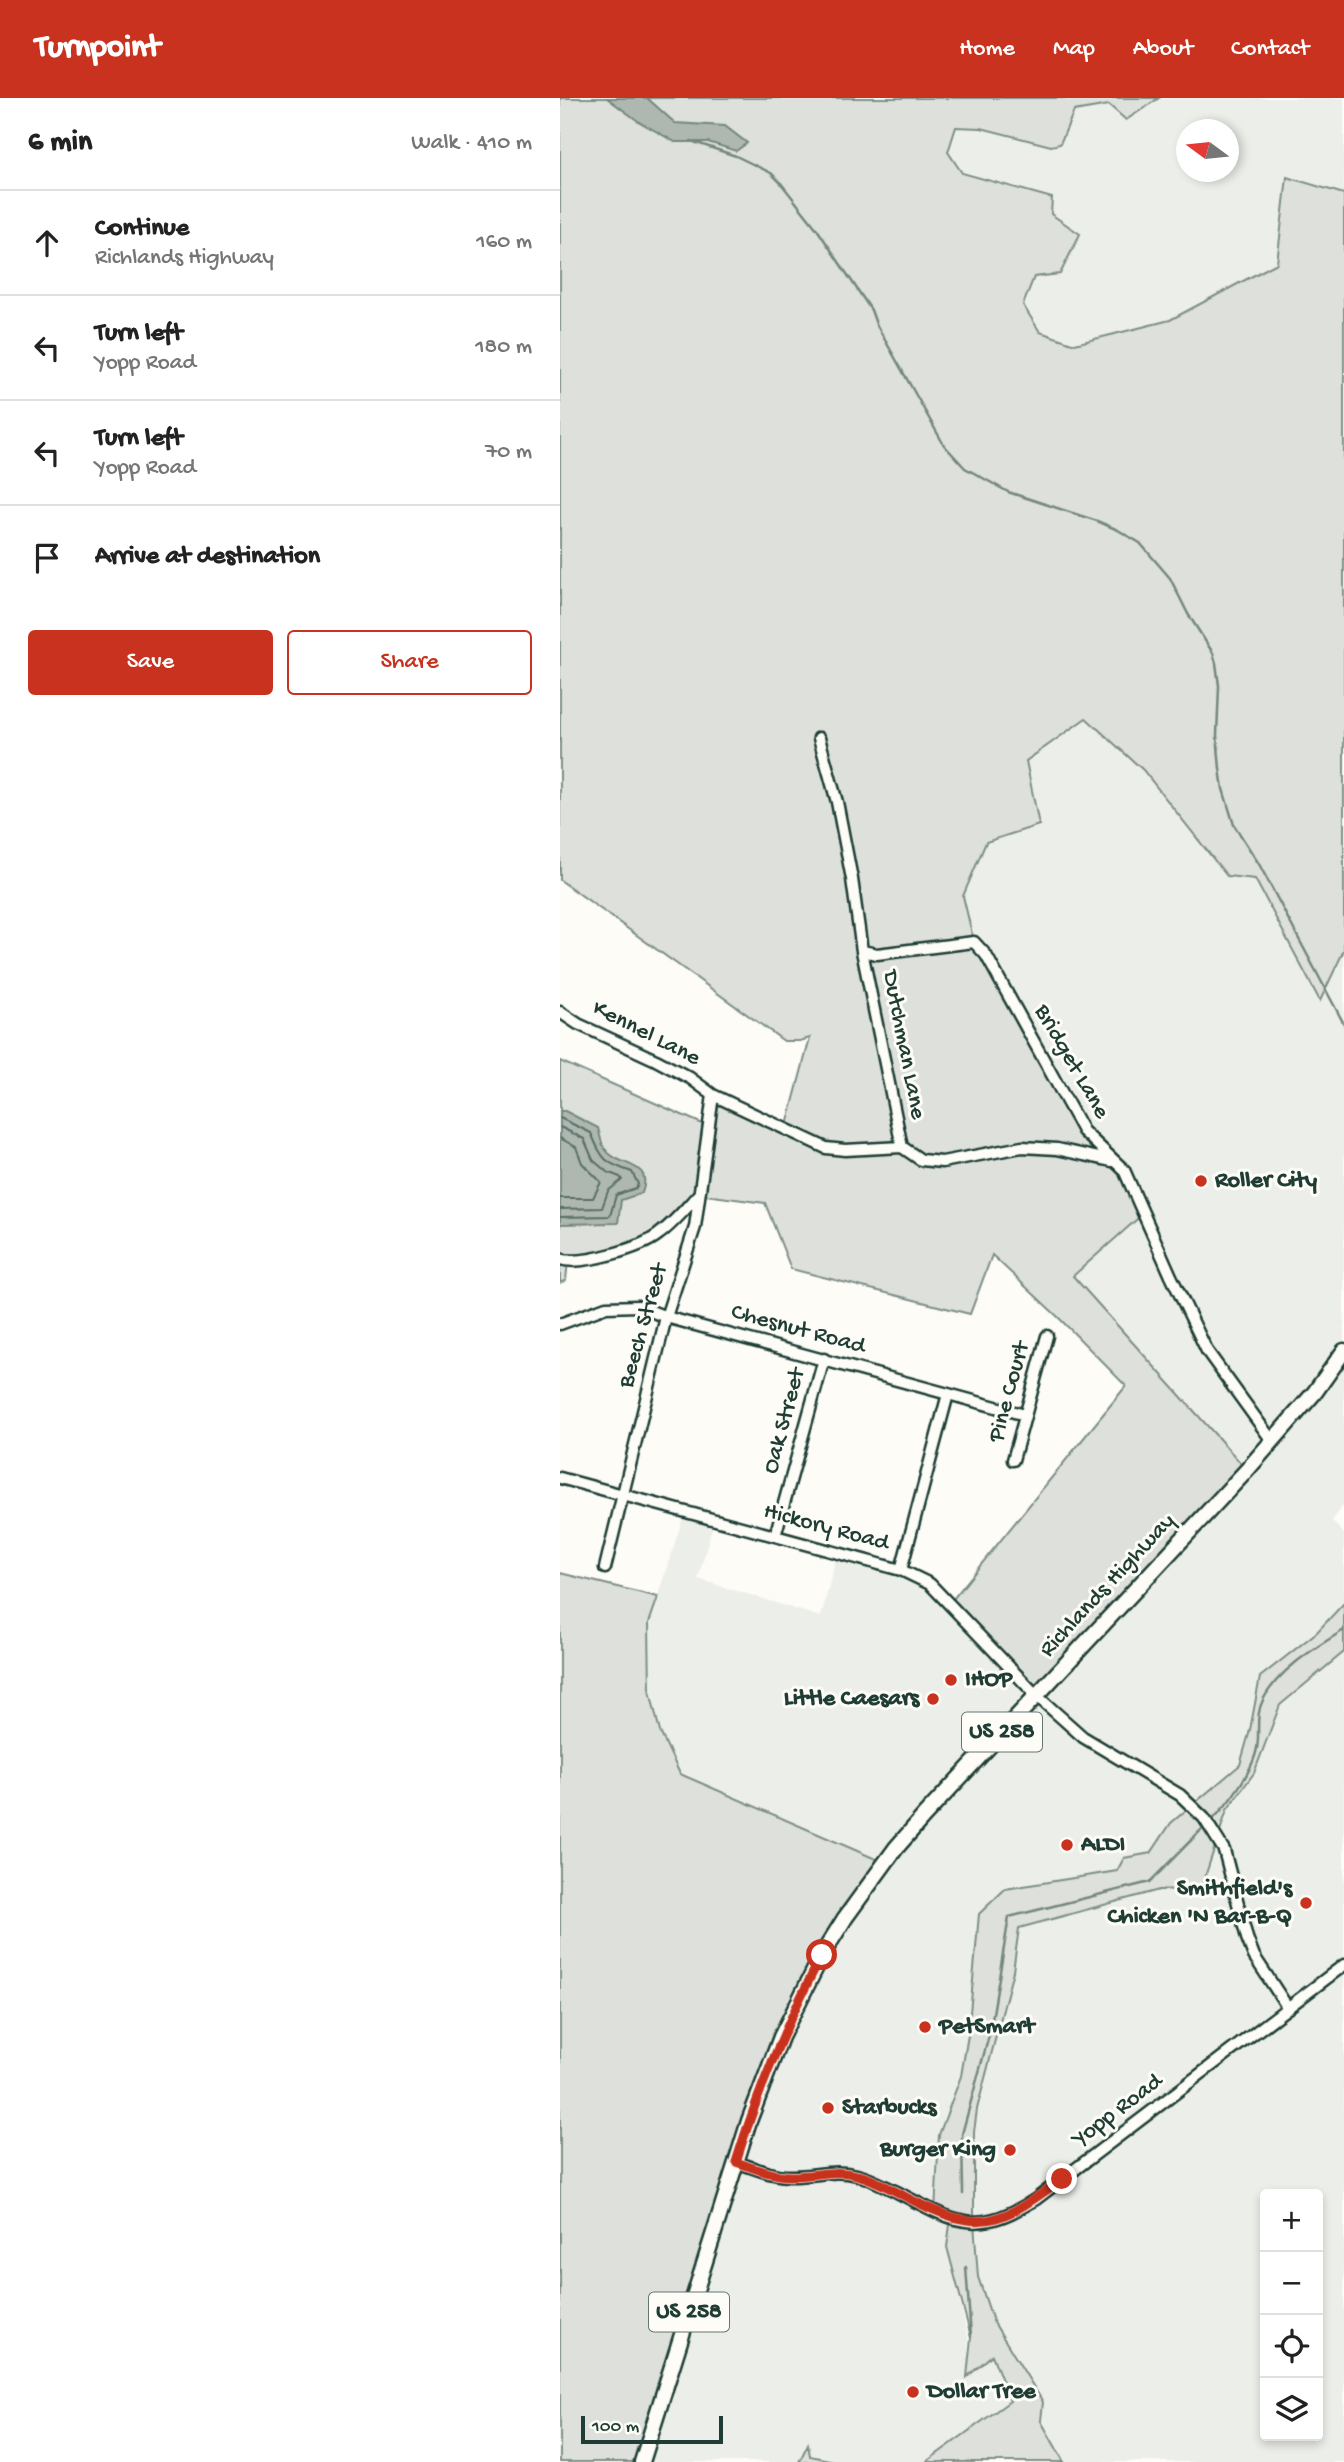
<!DOCTYPE html>
<meta charset="utf-8">
<style>
:root{--surface:#fff;--page:#f2f2f2;--text:#222;--muted:#767676;--line:#e0e0e0;--accent:#c8321e}
body{margin:0;font-family:"Gochi Hand",sans-serif;background:var(--page);color:var(--text)}
.controls{position:absolute;right:21px;bottom:21px;display:grid;overflow:hidden;border-radius:7px;box-shadow:0 4px 10px #0003}
.controls button{width:63px;height:63px;display:grid;place-items:center;padding:0;border:0;border-bottom:2px solid var(--line);background:var(--surface);color:var(--text);font:35px sans-serif}
.compass{position:absolute;left:616px;top:21px;width:63px;height:63px;border-radius:50%;background:var(--surface);box-shadow:0 4px 10px #0003;rotate:285deg}
.scale{position:absolute;left:21px;bottom:18px;width:142px;box-sizing:border-box;padding-left:7px;border:4px solid #1f3d34;border-top:0;font-size:19px;line-height:24px;white-space:nowrap;color:#1f3d34;-webkit-text-stroke:5px #fdfcf7;paint-order:stroke}
.stop{position:absolute;width:21px;height:21px;margin:-16px;border:5px solid #c8321e;border-radius:50%;background:#fff}
.stop.end{background:#c8321e;border-color:#fff;box-shadow:0 2px 7px #0008}
.list{margin:0;padding:0;list-style:none}
h2{display:flex;justify-content:space-between;align-items:center;height:91px;margin:0;padding:0 28px;font-size:30px}
h2 small{font-size:23px;font-weight:400;color:var(--muted)}
.list li{display:grid;grid-template-columns:46px 1fr auto;gap:21px;align-items:center;box-sizing:border-box;height:105px;padding:0 28px;border-top:2px solid var(--line)}
.list b{display:block;font-size:26px;white-space:nowrap}
.list p{margin:0;font-size:23px;white-space:nowrap;color:var(--muted)}
.list em{font-size:23px;font-style:normal;color:var(--muted)}
.actions{display:flex;gap:14px;padding:21px 28px}
.actions a{flex:1;padding:16px 0;border:2px solid var(--accent);border-radius:7px;text-align:center;font-size:24px;color:var(--accent)}
.actions .main{background:var(--accent);color:#fff}
.icon{flex:none;width:38px;height:38px;fill:none;stroke:currentColor;stroke-width:2;stroke-linecap:round;stroke-linejoin:round}
.map{position:relative;flex:none;width:784px;height:2364px;overflow:hidden}
header{display:flex;align-items:center;gap:42px;box-sizing:border-box;height:98px;padding:0 35px;background:var(--accent);color:#fff}
header strong{font-size:33px}
nav{display:flex;gap:38px;margin-inline-start:auto;font-size:24px}
main{display:flex}
aside{flex:1;background:var(--surface)}
.map>svg:first-child{display:block}
.built{fill:#eceee9;fill-rule:evenodd}
.green{fill:#dde0db;stroke:#7e8e88;stroke-width:2}
.water{fill:#aeb8b1;stroke:#75877f;stroke-width:2}
.lines{fill:none;stroke-linecap:round;stroke-linejoin:round}
.shore{stroke:#586e66;stroke-width:2}
.stream{stroke:#75877f;stroke-width:2.5}
.minor-casing{stroke:#1f3d34;stroke-width:15}
.primary-casing{stroke:#1f3d34;stroke-width:19}
.minor{stroke:#fdfcf7;stroke-width:10}
.primary{stroke:#fdfcf7;stroke-width:14}
.route{stroke:#c8321e;stroke-width:9}
.poi-dot{fill:#c8321e;stroke:#fdfcf7;stroke-width:2.5}
.labels{text-anchor:middle;dominant-baseline:central;stroke-width:6;stroke-linejoin:round;paint-order:stroke}
.shield{fill:#fdfcf7;stroke:#62766e;stroke-width:2}
.shield-label{font-size:23px;font-weight:bold;fill:#1f3d34}
.street-label{font-size:24px;fill:#1f3d34;stroke:#fdfcf7}
.poi-label{font-size:24px;font-weight:bold;fill:#1f3d34;stroke:#fdfcf7;text-anchor:start}
</style>
<header>
<strong>Turnpoint</strong>
<nav><a>Home</a><a>Map</a><a>About</a><a>Contact</a></nav>
</header>
<main>
<aside>
<h2>6 min<small>Walk · 410 m</small></h2>
<ul class="list">
<li><svg class="icon" aria-label="ahead" viewBox="0 0 24 24"><path d="M12 20V5M6 11l6-6 6 6"/></svg><div><b>Continue</b><p>Richlands Highway</p></div><em>160 m</em></li>
<li><svg class="icon" aria-label="left" viewBox="0 0 24 24"><path d="M17 20v-9H6M10 6l-5 5 5 5"/></svg><div><b>Turn left</b><p>Yopp Road</p></div><em>180 m</em></li>
<li><svg class="icon" aria-label="left" viewBox="0 0 24 24"><path d="M17 20v-9H6M10 6l-5 5 5 5"/></svg><div><b>Turn left</b><p>Yopp Road</p></div><em>70 m</em></li>
<li><svg class="icon" aria-label="arrive" viewBox="0 0 24 24"><path d="M6 21V4h12l-3 4 3 4H6"/></svg><div><b>Arrive at destination</b></div></li>
</ul>
<div class="actions"><a class="main">Save</a><a>Share</a></div>
</aside>
<div class="map">
<svg width="784" height="2364" viewBox="0 0 784 2364">
<rect width="100%" height="100%" fill="#fdfcf7"/>
<filter id="ink" filterUnits="userSpaceOnUse"><feTurbulence type="fractalNoise" baseFrequency=".0143" numOctaves="2"/><feDisplacementMap in="SourceGraphic" scale="14" xChannelSelector="R" yChannelSelector="G"/><feConvolveMatrix kernelMatrix="1 2 1 2 8 2 1 2 1" color-interpolation-filters="sRGB"/></filter>
<g filter="url(#ink)">
<path class="built" d="M599 0H784V96L727 79 717 165 610 222 515 246 480 234 463 207 474 179 520 136 491 116V100L402 75 388 54 396 29 421 30 491 48 500 46 514 13 549 7 566 22ZM626 32H668V74H626Z
M526 620 583 672 667 778 695 781 760 902 784 852V1253L777 1265 784 1269V1406L772 1423 784 1436V1505L757 1534 690 1632 680 1667 611 1725 591 1755 564 1760 557 1773 445 1791 419 1816 408 1937 401 1978 379 2037 391 2119 387 2149 408 2239V2278L432 2257 450 2303 366 2364H279L249 2358 247 2348 239 2364H82L214 1715 120 1676 100 1634 90 1593 89 1525 125 1413 154 1421 138 1481 261 1519 277 1455 370 1486 477 1598 687 1373 512 1178 523 1033 414 844 403 798 426 744 466 663Z
M784 1554V2364H504L481 2323 483 2304 433 2223 418 2179 414 2125V2034L417 2011 434 1949 459 1829 599 1792 641 1791 667 1712 694 1675 720 1607ZM705 2096H758V2338H705Z"/>
<path class="green" d="M0 0H599L566 22 549 7 514 13 500 46 491 48 421 30 396 29 388 54 402 75 492 100 491 116 520 136 500 176 474 179 463 207 480 234 515 246 610 222 717 165 727 79 784 96V852L760 903 695 781 667 778 583 672 526 620 466 663 479 727 426 744 403 798 414 844 523 1033 564 1072 584 1115 513 1178 687 1372 477 1598 389 1506 566 1288 498 1219 432 1157 410 1216 231 1171 205 1105 138 1096 120 1116 72 1149 8 1163 6 1182 0 1185V963L147 1028 153 997 226 1031 250 940 240 943H224L0 782Z
M0 1475 98 1499 89 1525 90 1593 100 1634 120 1676 325 1765 223 1934 82 2364H0Z
M784 1505V1554L720 1607 694 1675 667 1712 641 1791 599 1792 459 1830 453 1873 417 2011 414 2034V2125L418 2179 433 2223 483 2304 481 2323 504 2364H366L450 2303 432 2257 407 2279 411 2239 387 2149 391 2119 375 2114 379 2037 401 1978 408 1937 419 1816 445 1791 557 1773 564 1760 591 1755 611 1725 680 1667 690 1632 700 1579 757 1534Z
M248 2346 250 2358 279 2364H239Z"/>
<path class="water" d="M47 0H87L115 25 165 28 187 45 176 53 148 44H115L78 23Z
M0 1013H5L38 1030C40 1036 41 1046 45 1051 58 1070 94 1062 82 1095L61 1102 58 1125 0 1126Z"/>
<g class="lines">
<path class="shore" d="M0 1020 31 1035C43 1062 43 1064 72 1074L78 1086 76 1090 56 1097 50 1118 0 1119
M0 1029 24 1041 33 1062 47 1074 60 1079 62 1082 48 1093 42 1110 0 1111
M0 1040 16 1049 22 1065 41 1084 33 1100H0"/>
<path class="stream" d="M131 43 176 58 211 75 220 84 257 131 311 212 316 226 384 347 405 370 448 394 537 423 558 432 580 445 610 480 628 516 653 555 656 565 659 588 657 637 660 671 663 691 674 727 699 766 784 926
M651 1723C668 1707 693 1673 697 1650 700 1634 695 1617 703 1602 719 1571 755 1550 784 1532
M403 2096 402 2036 430 1934 449 1819 590 1784 646 1727
M406 2169 411 2239"/>
<g class="minor-casing">
<path id="minor" d="M259 640 277 704 292 781 302 853 342 1049 361 1062 382 1064 462 1049 497 1051 552 1063
M302 853 317 856 414 844 426 857 523 1033 564 1072 611 1178 647 1253 713 1344
M0 914 18 926 96 962 130 980 153 997 266 1050 285 1052 342 1049
M0 1161C21 1168 82 1150 99 1136 114 1125 126 1110 138 1097
M0 1226 46 1209 78 1208 106 1219 465 1317
M453 1362 487 1238
M0 1380 341 1472 370 1486 477 1598 523 1639 620 1697 644 1720 664 1752 687 1840 694 1858 728 1910
M215 1438 264 1261
M45 1470 106 1219 135 1129 153 997
M341 1472 388 1296
M176 2064C194 2070 214 2079 233 2078 256 2078 275 2071 297 2077 311 2080 324 2088 337 2094 395 2124 416 2139 476 2101L784 1867"/>
</g>
<g class="primary-casing">
<path id="primary" d="M82 2364 189 2023 221 1939 262 1857 285 1820 336 1750 364 1718 687 1372 755 1294 784 1253"/>
</g>
<use href="#minor" class="minor"/>
<use href="#primary" class="primary"/>
</g>
</g>
<g class="lines" filter="url(#ink)">
<path class="route" d="M262 1857C226 1925 199 1990 176 2064 194 2070 214 2079 233 2078 256 2078 275 2071 297 2077 315 2081 331 2091 346 2099 420 2137 438 2128 502 2081"/>
</g>
<g class="poi-dot">
<circle cx="641" cy="1083" r="7"/>
<circle cx="391" cy="1582" r="7"/>
<circle cx="373" cy="1601" r="7"/>
<circle cx="507" cy="1747" r="7"/>
<circle cx="746" cy="1805" r="7"/>
<circle cx="365" cy="1929" r="7"/>
<circle cx="268" cy="2010" r="7"/>
<circle cx="450" cy="2052" r="7"/>
<circle cx="353" cy="2294" r="7"/>
</g>
<g class="labels">
<g class="shield">
<rect x="402" y="1614.5" width="80" height="39" rx="5"/>
<rect x="89" y="2194.5" width="80" height="39" rx="5"/>
</g>
<g class="shield-label">
<text x="442" y="1634">US 258</text>
<text x="129" y="2214">US 258</text>
</g>
<g class="street-label">
<text transform="translate(86 936) rotate(27)">Kennel Lane</text>
<text transform="translate(343 947) rotate(79)">Dutchman Lane</text>
<text transform="translate(511 964) rotate(60)">Bridget Lane</text>
<text transform="translate(84 1228) rotate(-74)">Beech Street</text>
<text transform="translate(238 1232) rotate(15)">Chesnut Road</text>
<text transform="translate(450 1294) rotate(-75)">Pine Court</text>
<text transform="translate(225 1323) rotate(-75)">Oak Street</text>
<text transform="translate(266 1430) rotate(15)">Hickory Road</text>
<text transform="translate(548 1488) rotate(-47)">Richlands Highway</text>
<text transform="translate(558 2013) rotate(-37)">Yopp Road</text>
</g>
<g class="poi-label">
<text x="655" y="1083">Roller City</text>
<text x="405" y="1582">IHOP</text>
<text x="359" y="1601" text-anchor="end">Little Caesars</text>
<text x="521" y="1747">ALDI</text>
<text x="732" y="1791" text-anchor="end">Smithfield's<tspan x="732" dy="28">Chicken 'N Bar-B-Q</tspan></text>
<text x="379" y="1929">PetSmart</text>
<text x="282" y="2010">Starbucks</text>
<text x="436" y="2052" text-anchor="end">Burger King</text>
<text x="367" y="2294">Dollar Tree</text>
</g>
</g>
</svg>
<div class="controls">
<button>+</button>
<button>−</button>
<button><svg class="icon" aria-label="locate" viewBox="0 0 24 24"><circle cx="12" cy="12" r="6"/><path d="M12 2v4M12 18v4M2 12h4M18 12h4"/></svg></button>
<button><svg class="icon" aria-label="layers" viewBox="0 0 24 24"><path d="M12 4l9 5-9 5-9-5zM3 14l9 5 9-5"/></svg></button>
</div>
<svg class="compass" viewBox="-18 -18 36 36"><path d="M0-13l5 13h-10z" fill="#e53935"/><path d="M0 13l5-13h-10z" fill="#767676"/></svg>
<div class="scale">100 m</div>
<div class="stop" style="left:262px;top:1857px"></div>
<div class="stop end" style="left:502px;top:2081px"></div>
</div>
</main>
